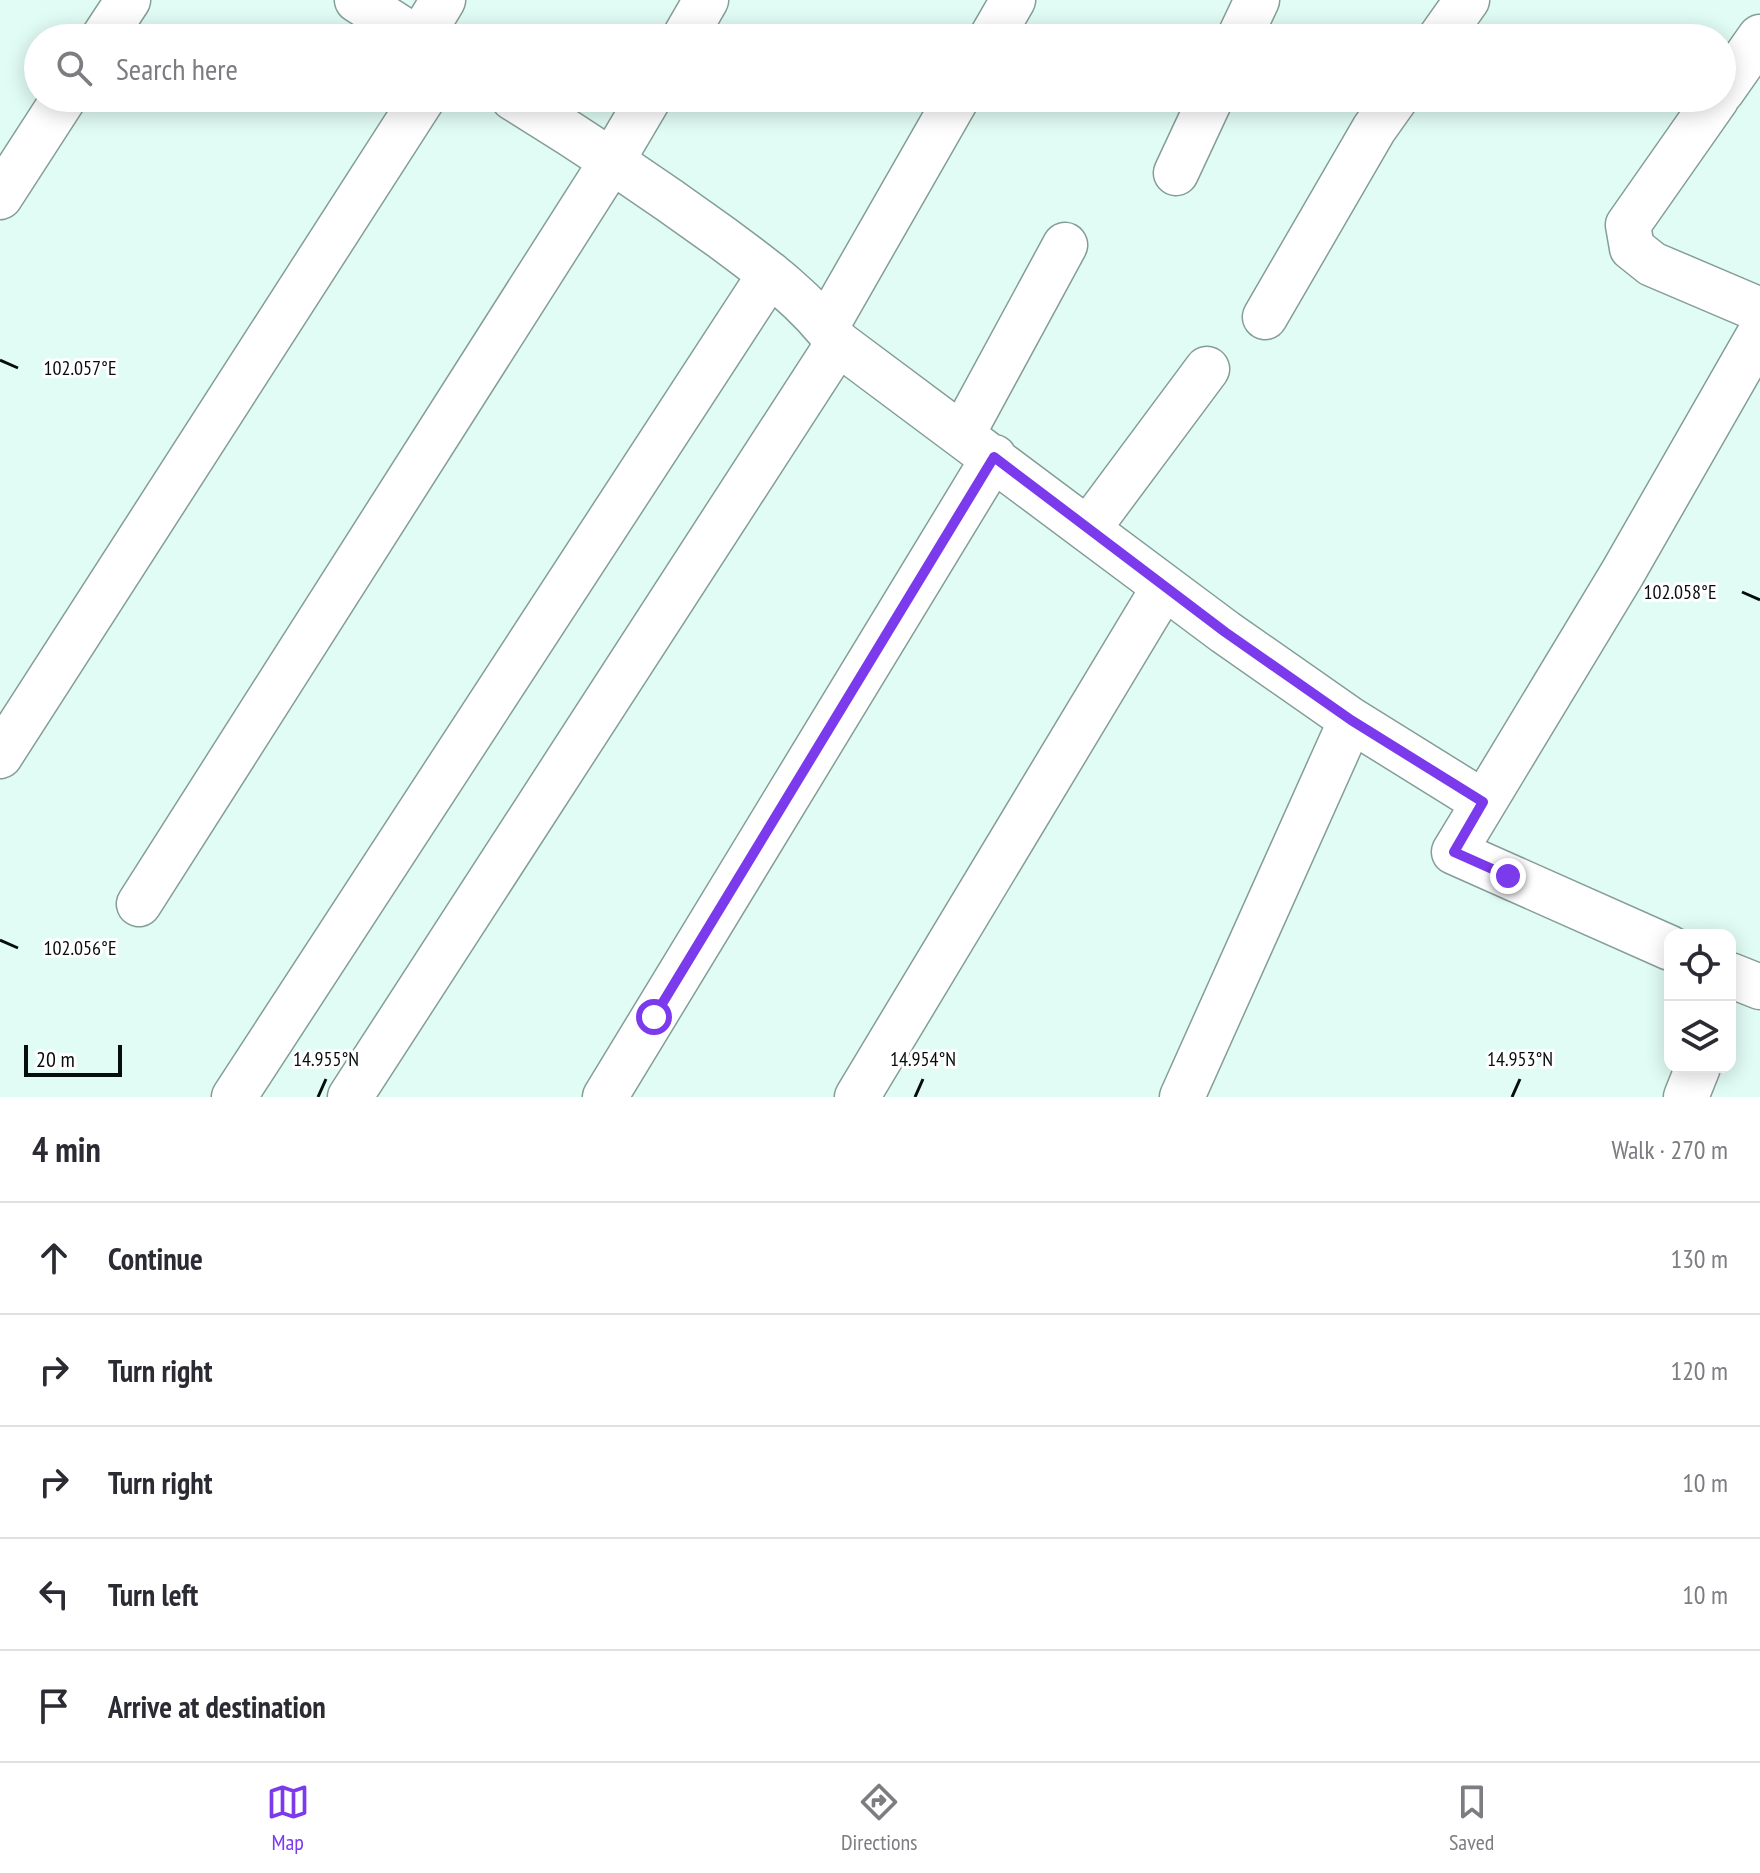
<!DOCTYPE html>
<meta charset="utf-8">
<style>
:root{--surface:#fff;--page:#f2f2f3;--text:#2b2b33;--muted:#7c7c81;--line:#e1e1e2;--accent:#7c3aed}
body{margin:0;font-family:"PT Sans Narrow",sans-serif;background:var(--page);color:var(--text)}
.controls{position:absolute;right:24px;bottom:24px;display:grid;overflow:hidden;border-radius:16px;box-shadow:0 4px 20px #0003}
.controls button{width:72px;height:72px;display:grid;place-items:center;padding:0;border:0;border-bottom:2px solid var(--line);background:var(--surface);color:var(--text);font:40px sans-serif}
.scale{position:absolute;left:24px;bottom:20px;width:98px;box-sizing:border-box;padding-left:8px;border:4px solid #050e0c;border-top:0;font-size:22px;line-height:28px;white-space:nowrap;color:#050e0c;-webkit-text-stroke:6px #fff;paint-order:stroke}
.stop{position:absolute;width:24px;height:24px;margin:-18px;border:6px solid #7c3aed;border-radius:50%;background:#fff}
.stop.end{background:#7c3aed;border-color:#fff;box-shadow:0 2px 8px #0008}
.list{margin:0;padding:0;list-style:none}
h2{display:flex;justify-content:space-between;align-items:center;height:104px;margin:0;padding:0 32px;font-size:34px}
h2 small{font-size:26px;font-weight:400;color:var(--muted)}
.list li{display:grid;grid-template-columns:52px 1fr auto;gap:24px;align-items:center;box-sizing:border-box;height:112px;padding:0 32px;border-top:2px solid var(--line)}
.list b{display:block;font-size:30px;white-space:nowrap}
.list em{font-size:26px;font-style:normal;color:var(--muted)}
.icon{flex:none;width:44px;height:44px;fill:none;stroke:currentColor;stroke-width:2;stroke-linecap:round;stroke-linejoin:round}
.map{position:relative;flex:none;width:1760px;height:1097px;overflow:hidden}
.search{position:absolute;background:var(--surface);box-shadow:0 4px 20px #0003;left:24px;right:24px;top:24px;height:88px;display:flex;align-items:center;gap:20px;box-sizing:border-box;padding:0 28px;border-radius:44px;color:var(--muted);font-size:30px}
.sheet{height:664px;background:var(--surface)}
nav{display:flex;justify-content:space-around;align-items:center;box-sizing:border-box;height:112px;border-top:2px solid var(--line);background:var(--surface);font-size:22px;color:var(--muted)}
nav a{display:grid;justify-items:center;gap:4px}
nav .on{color:var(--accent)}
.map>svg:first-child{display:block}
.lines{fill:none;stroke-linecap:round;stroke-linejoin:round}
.minor-casing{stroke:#859d97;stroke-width:47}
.minor{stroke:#fff;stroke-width:44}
.route{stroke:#7c3aed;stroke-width:10}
.ticks{fill:none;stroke:#050e0c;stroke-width:3}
.ticks-label{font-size:20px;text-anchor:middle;fill:#050e0c;stroke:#fff;stroke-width:6;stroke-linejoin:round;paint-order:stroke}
</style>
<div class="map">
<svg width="1760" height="1097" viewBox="0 0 1760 1097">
<rect width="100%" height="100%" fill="#e1fcf5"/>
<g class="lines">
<g class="minor-casing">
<path id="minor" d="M357 0 416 38
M103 38 128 0
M420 38 443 0
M684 38 706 0
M991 38 1013 0
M1239 38 1257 0
M1440 38 1467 0
M1722 91 1760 37
M513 98C585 142 652 187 721 237 763 268 807 300 838 343L1225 632 1351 720 1483 802
M1717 98 1628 225 1632 248 1652 264 1760 310
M1176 173 1211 98
M0 197 64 98
M1265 317 1374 129 1396 98
M826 327 957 98
M962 435 1065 245
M1088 529 1207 369
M0 756 423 98
M139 904 613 159 649 98
M1670 948 1454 852 1622 574 1760 333
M1730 975 1760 987
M234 1097 770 274
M350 1097 838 343
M605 1097 994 457
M857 1097 1164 587
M1182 1097 1351 720
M1686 1097 1698 1067"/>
</g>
<use href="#minor" class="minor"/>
</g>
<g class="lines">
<path class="route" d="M654 1017 994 457 1225 632 1351 720 1483 802 1454 852 1508 876"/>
</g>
<path class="ticks" d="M0 360 18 368M1742 592 1760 600M0 940 18 948M318 1097 326 1079M915 1097 923 1079M1512 1097 1520 1079"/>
<g class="ticks-label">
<text x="80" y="375">102.057°E</text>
<text x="1680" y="599">102.058°E</text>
<text x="80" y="955">102.056°E</text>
<text x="326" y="1066">14.955°N</text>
<text x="923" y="1066">14.954°N</text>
<text x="1520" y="1066">14.953°N</text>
</g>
</svg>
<div class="controls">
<button><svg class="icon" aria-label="locate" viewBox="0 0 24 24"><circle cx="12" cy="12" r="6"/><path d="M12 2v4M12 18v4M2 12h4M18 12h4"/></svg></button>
<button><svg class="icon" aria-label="layers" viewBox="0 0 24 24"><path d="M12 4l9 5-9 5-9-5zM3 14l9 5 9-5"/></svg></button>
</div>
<div class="scale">20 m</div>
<div class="stop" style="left:654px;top:1017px"></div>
<div class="stop end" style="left:1508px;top:876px"></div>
<div class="search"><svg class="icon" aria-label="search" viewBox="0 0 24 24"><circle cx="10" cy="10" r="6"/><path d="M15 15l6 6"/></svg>Search here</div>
</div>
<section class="sheet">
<h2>4 min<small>Walk · 270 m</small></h2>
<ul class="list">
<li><svg class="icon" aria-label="ahead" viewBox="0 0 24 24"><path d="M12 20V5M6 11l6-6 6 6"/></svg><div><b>Continue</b></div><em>130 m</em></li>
<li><svg class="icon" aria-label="right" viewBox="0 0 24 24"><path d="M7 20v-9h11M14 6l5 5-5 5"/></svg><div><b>Turn right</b></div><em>120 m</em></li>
<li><svg class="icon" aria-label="right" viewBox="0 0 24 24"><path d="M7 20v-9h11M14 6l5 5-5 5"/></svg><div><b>Turn right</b></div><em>10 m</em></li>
<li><svg class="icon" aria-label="left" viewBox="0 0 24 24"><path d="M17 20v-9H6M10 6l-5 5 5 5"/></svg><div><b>Turn left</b></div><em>10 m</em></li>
<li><svg class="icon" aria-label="arrive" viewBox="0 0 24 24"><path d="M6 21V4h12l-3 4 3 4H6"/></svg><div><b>Arrive at destination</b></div></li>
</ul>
</section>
<nav>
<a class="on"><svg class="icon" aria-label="map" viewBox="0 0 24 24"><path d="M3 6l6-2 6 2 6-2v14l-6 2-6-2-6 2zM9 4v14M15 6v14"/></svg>Map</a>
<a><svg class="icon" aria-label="directions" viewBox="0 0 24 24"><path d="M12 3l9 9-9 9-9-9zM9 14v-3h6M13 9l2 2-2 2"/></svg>Directions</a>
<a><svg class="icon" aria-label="saved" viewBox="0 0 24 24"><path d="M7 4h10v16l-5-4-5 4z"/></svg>Saved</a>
</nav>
